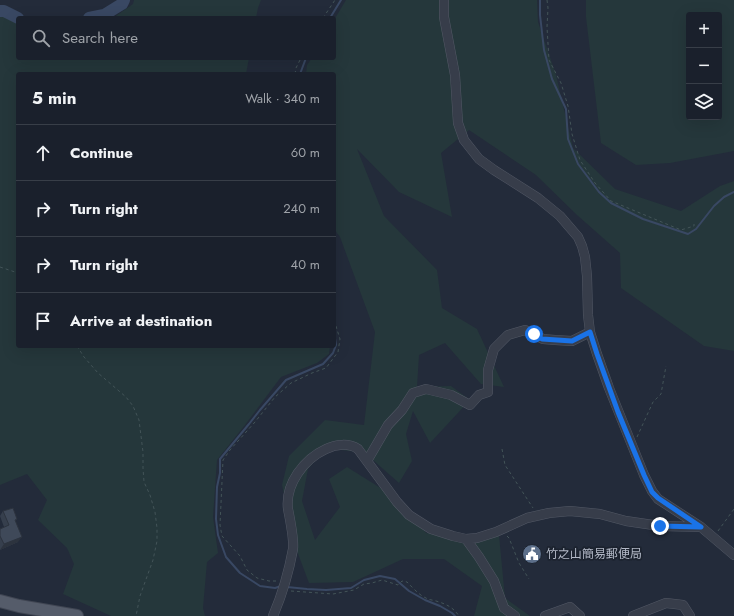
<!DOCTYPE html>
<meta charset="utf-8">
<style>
:root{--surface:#1a202c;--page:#272d38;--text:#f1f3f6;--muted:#9fa3a9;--line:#383e48}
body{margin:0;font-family:Jost,"Noto Sans JP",sans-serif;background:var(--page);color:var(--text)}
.controls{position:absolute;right:12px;top:12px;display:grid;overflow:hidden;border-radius:4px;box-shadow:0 4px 16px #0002}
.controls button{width:36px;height:36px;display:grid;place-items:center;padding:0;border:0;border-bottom:1px solid var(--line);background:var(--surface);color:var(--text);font:20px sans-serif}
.stop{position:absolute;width:12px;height:12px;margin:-9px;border:3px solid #1a73e8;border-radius:50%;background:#fff}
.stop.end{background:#1a73e8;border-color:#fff;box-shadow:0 1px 4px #0008}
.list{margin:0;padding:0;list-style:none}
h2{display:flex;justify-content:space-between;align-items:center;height:52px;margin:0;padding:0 16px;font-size:17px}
h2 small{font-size:13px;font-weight:400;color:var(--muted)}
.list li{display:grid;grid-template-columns:26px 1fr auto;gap:12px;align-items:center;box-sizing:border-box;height:56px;padding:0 16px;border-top:1px solid var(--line)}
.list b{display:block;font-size:15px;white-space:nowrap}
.list em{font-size:13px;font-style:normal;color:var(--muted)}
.icon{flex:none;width:22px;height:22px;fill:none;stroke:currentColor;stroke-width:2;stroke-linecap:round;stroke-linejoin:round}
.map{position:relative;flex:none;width:734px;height:616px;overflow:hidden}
.search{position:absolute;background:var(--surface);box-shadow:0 4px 16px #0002;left:16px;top:16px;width:320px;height:44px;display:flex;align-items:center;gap:10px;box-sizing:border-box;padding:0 14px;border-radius:4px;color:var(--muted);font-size:15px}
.panel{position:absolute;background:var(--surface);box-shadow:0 4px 16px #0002;left:16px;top:72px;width:320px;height:276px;border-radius:4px}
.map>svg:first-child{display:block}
.green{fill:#25373b;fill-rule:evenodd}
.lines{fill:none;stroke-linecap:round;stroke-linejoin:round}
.stream{stroke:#394863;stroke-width:2}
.river{stroke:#394863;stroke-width:12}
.minor-casing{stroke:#525865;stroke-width:10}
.major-casing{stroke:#404653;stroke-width:14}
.path{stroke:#435458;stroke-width:1;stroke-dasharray:3 3;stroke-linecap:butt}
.minor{stroke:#373d4a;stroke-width:9}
.major{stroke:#555c6a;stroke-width:12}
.wall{fill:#363f4d}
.shaded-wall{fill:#2c333e}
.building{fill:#3f4959;stroke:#2c333e}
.route{stroke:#1a73e8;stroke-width:5}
.labels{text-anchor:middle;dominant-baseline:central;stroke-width:3.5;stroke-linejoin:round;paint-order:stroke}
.poi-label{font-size:12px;fill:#b2b8c6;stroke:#1c232f;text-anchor:start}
</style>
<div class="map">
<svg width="734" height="616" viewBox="0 0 734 616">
<rect width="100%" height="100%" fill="#232b3a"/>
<path class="green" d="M134 0H261L258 8 256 18H113L133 4Z
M346 0H537L538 22 556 75 573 148 615 189 681 211 720 186 734 181V351L704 346 621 288 620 253 577 215 536 175 469 130 441 153 452 217 399 192 357 149 384 216 437 270 442 308 477 329 504 387 481 384 445 343 419 355 417 387 451 386 470 400 430 443 413 411 406 434 412 461 399 483 365 453 326 448 308 469 302 501 315 540 340 507 329 479 347 467 403 502 426 533 480 539 499 535 505 598 530 616H474L482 586 444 559H403L353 582 309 583 297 551 282 485 289 456 325 420 364 425 375 332 340 237 334 229V74H306L307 65 312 58H334V20Z
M586 0H734V151L670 163 636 165 601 143 586 17ZM689 15H719V117H689Z
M0 14 18 22V58H249L246 74H18V346H330L329 354 317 363 281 377 245 425 217 460 213 517 218 553 207 562 203 608 205 616H111L63 594 74 564 67 548 38 520 47 500 27 474 0 485Z"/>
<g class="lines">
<path class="stream" d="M540 0V15L544 50 552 79 566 109 568 139 578 164 599 192 611 203 643 219 688 234 696 229 714 206 724 197 734 192
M330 18 341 0
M300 74 306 58
M281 586 275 588 260 586 240 573 226 557 218 535 216 519 217 487 220 473V459L249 424 260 410 286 380 323 364 333 353 336 345 334 332
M287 587 307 589 326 590 351 588 364 580 380 576 395 579 409 591 425 600 440 606 452 613 455 616"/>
<path class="river" d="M0 11H4L18 18
M89 18 104 15 122 4 124 0"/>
<g class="minor-casing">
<path id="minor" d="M444 0V17L455 75 458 123 464 140 479 159 494 170 538 198 560 216 578 237 582 246 585 257 587 276 588 315 590 332 597 354 609 388 644 475 652 491 658 499 701 527 734 555
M367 461 388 425 402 410 413 393 426 389 451 395 470 405 479 395 488 392V370L494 349 508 335 525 330 543 339 555 340 572 341 590 332
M466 539 479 557 494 581 504 608 515 616
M273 616C282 595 289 571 293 549 294 540 290 519 288 509 285 484 304 459 326 449 336 444 349 443 358 449L397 502 409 515 431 529 453 536 466 539 477 538 496 532 527 518 549 513 570 511 600 514 626 521 660 526 701 527
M545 616 570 607 580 616
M633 616 666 603 683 605 690 616"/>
</g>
<g class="major-casing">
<path id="major" d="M0 601 19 606 77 616"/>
</g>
<path class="path" d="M547 0 548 8 547 27 549 60 561 83 568 106 572 134 580 160 595 183 611 201 681 230 694 226V224
M323 18 335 0
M295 74 296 68 301 58
M0 267 18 273
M77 346 84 357 98 373 126 397 133 406 139 420 143 452V468L144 482 150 495 155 512 157 528V541L153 560 140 596 136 616
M637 437 653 402 661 394 666 366
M502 449 505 465 533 508
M718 531 734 509
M507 536 509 538 519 563 529 579
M276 581H269L257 578 247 570 240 556 222 536 220 525 223 460 230 450 255 422 275 397 291 383 312 373 326 368 338 352 340 339 334 320
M291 591 333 594 354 590 364 584 372 583 382 580 398 585 402 581 407 582C412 587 419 595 426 598 429 600 433 600 436 601 446 604 453 607 459 616"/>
<use href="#minor" class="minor"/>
<use href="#major" class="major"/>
</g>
<path class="wall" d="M3 511 17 519 15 521 18 542 0 550V529L4 527 0 516Z"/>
<path class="shaded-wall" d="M22 537 18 542 0 550 4 544Z"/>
<path class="building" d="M13 508 17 519 15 520 22 537 4 544 0 536V529L9 525 3 511Z"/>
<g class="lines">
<path class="route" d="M534 334 542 339 572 341 590 332 597 354 618 412 644 475 652 492 658 498 701 527 660 526"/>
</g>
<defs>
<g id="civic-disc" transform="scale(1)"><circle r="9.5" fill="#5c6f8a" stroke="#1c232f"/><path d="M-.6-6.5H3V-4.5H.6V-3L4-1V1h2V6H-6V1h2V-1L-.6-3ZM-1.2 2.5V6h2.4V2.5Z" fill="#fff"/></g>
</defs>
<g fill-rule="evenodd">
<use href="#civic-disc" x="532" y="554"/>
</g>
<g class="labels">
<g class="poi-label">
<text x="546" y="554">竹之山簡易郵便局</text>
</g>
</g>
</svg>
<div class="controls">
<button>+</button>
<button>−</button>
<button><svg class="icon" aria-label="layers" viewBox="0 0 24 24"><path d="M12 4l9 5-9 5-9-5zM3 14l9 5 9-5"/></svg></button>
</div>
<div class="stop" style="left:534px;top:334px"></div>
<div class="stop end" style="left:660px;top:526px"></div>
<div class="search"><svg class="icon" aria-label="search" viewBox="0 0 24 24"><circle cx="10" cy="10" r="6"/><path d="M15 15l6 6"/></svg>Search here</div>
<section class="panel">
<h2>5 min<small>Walk · 340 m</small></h2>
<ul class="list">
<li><svg class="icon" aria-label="ahead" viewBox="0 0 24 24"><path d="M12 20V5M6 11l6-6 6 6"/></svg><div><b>Continue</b></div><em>60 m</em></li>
<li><svg class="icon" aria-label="right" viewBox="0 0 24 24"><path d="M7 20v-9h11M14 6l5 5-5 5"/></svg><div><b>Turn right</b></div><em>240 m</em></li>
<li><svg class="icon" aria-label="right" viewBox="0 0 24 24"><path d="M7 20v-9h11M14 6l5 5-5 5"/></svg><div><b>Turn right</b></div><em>40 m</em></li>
<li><svg class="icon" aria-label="arrive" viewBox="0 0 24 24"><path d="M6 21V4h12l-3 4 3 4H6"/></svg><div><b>Arrive at destination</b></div></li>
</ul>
</section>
</div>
